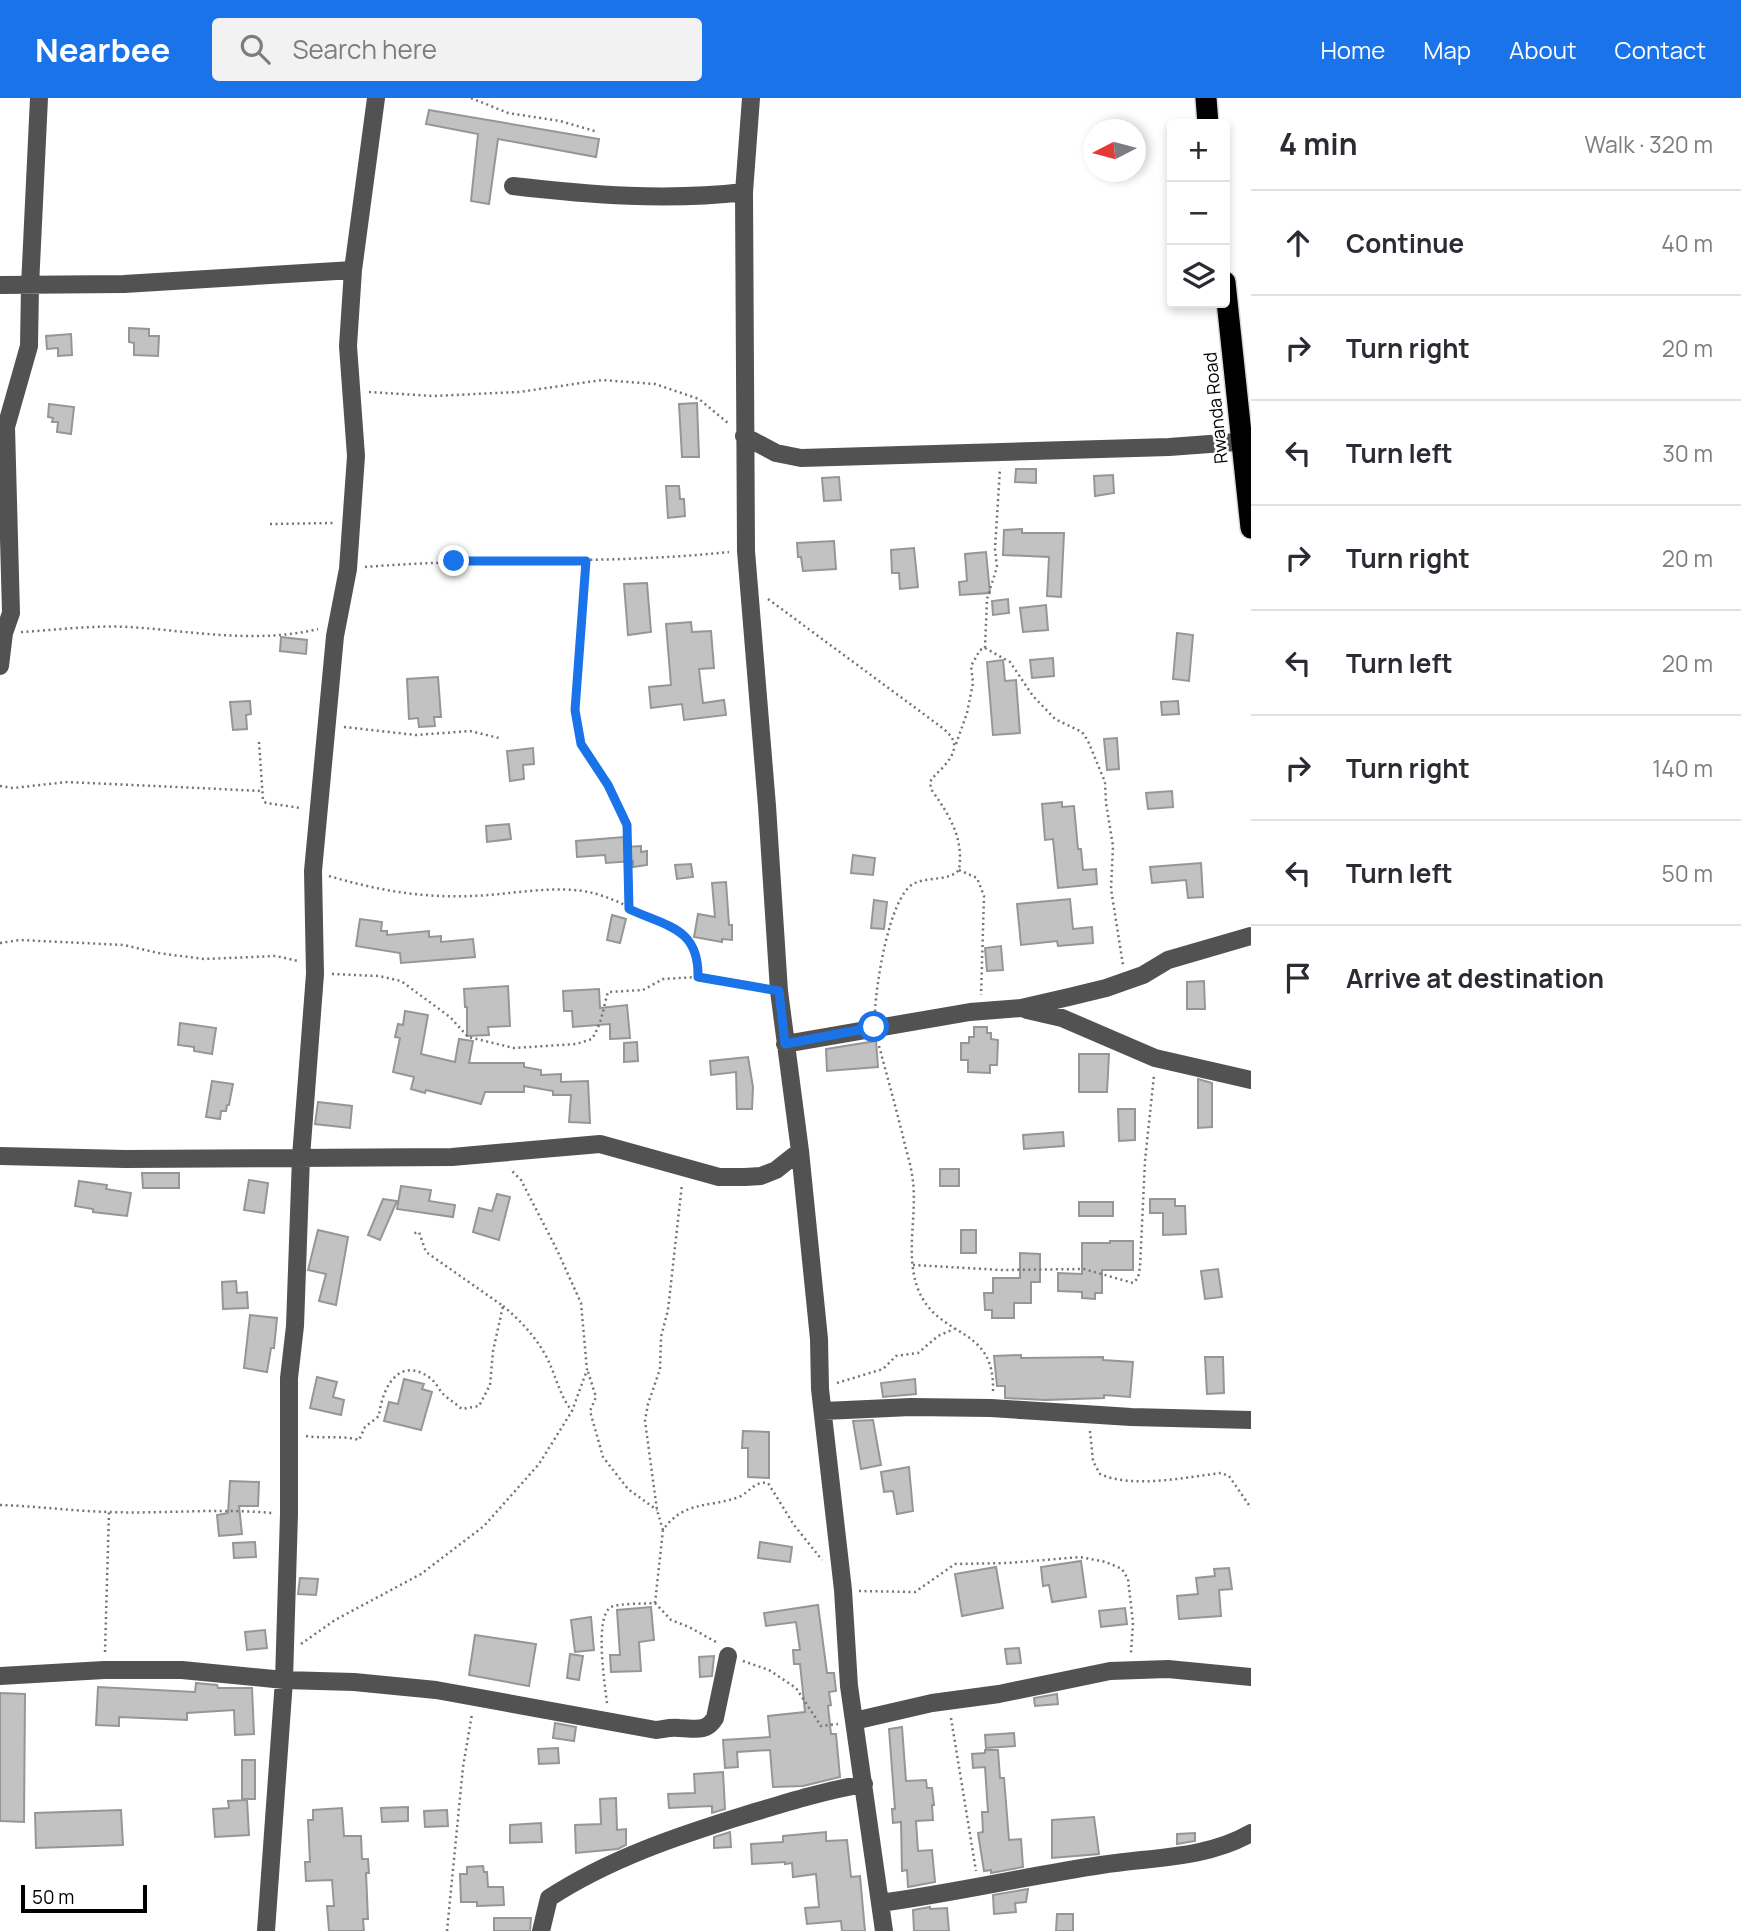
<!DOCTYPE html>
<meta charset="utf-8">
<style>
:root{--surface:#fff;--page:#f2f2f3;--text:#2b2b33;--muted:#7c7c81;--line:#e1e1e2;--accent:#1a73e8}
body{margin:0;font-family:Manrope,sans-serif;background:var(--page);color:var(--text)}
.controls{position:absolute;right:21px;top:21px;display:grid;overflow:hidden;border-radius:7px;box-shadow:0 4px 10px #0003}
.controls button{width:63px;height:63px;display:grid;place-items:center;padding:0;border:0;border-bottom:2px solid var(--line);background:var(--surface);color:var(--text);font:35px sans-serif}
.compass{position:absolute;left:1083px;top:21px;width:63px;height:63px;border-radius:50%;background:var(--surface);box-shadow:0 4px 10px #0003;rotate:264deg}
.scale{position:absolute;left:21px;bottom:18px;width:126px;box-sizing:border-box;padding-left:7px;border:4px solid #000;border-top:0;font-size:19px;line-height:24px;white-space:nowrap;color:#000;-webkit-text-stroke:5px #fff;paint-order:stroke}
.stop{position:absolute;width:21px;height:21px;margin:-16px;border:5px solid #1a73e8;border-radius:50%;background:#fff}
.stop.end{background:#1a73e8;border-color:#fff;box-shadow:0 2px 7px #0008}
.list{margin:0;padding:0;list-style:none}
h2{display:flex;justify-content:space-between;align-items:center;height:91px;margin:0;padding:0 28px;font-size:30px}
h2 small{font-size:23px;font-weight:400;color:var(--muted)}
.list li{display:grid;grid-template-columns:46px 1fr auto;gap:21px;align-items:center;box-sizing:border-box;height:105px;padding:0 28px;border-top:2px solid var(--line)}
.list b{display:block;font-size:26px;white-space:nowrap}
.list em{font-size:23px;font-style:normal;color:var(--muted)}
.icon{flex:none;width:38px;height:38px;fill:none;stroke:currentColor;stroke-width:2;stroke-linecap:round;stroke-linejoin:round}
.map{position:relative;flex:none;width:1251px;height:1833px;overflow:hidden}
header{display:flex;align-items:center;gap:42px;box-sizing:border-box;height:98px;padding:0 35px;background:var(--accent);color:#fff}
header strong{font-size:33px}
nav{display:flex;gap:38px;margin-inline-start:auto;font-size:24px}
.search{width:490px;height:63px;background:var(--page);display:flex;align-items:center;gap:18px;box-sizing:border-box;padding:0 24px;border-radius:7px;color:var(--muted);font-size:26px}
main{display:flex}
aside{flex:1;background:var(--surface)}
.map>svg:first-child{display:block}
.building{fill:#c2c2c2;stroke:#969696;stroke-width:2}
.lines{fill:none;stroke-linecap:round;stroke-linejoin:round}
.highway-casing{stroke:#dbdbdb;stroke-width:24}
.path{stroke:#747474;stroke-width:2.5;stroke-dasharray:2 3.5;stroke-linecap:butt}
.minor{stroke:#525252;stroke-width:18}
.highway{stroke:#000;stroke-width:21}
.route{stroke:#1a73e8;stroke-width:9}
.labels{text-anchor:middle;dominant-baseline:central;stroke-width:5;stroke-linejoin:round;paint-order:stroke}
.street-label{font-size:18px;fill:#000;stroke:#fff}
</style>
<header>
<strong>Nearbee</strong>
<div class="search"><svg class="icon" aria-label="search" viewBox="0 0 24 24"><circle cx="10" cy="10" r="6"/><path d="M15 15l6 6"/></svg>Search here</div>
<nav><a>Home</a><a>Map</a><a>About</a><a>Contact</a></nav>
</header>
<main>
<div class="map">
<svg width="1251" height="1833" viewBox="0 0 1251 1833">
<rect width="100%" height="100%" fill="#fff"/>
<path class="building" d="M429 12 599 41 596 59 498 41 489 106 471 103 478 36 426 26Z
M129 230 149 231V238H159L158 258 134 257V245L129 244Z
M71 236 72 257 58 258V250L47 251 46 238Z
M697 305 699 359H682L679 306Z
M49 306 74 309 71 336 57 334 58 324H52L53 320 48 319Z
M1016 371H1036V385L1015 384Z
M1113 377 1114 395 1095 398 1094 378Z
M839 379 841 402 824 403 822 380Z
M666 388H679L680 401H684L685 418 668 420Z
M1022 431V435H1064L1061 499 1047 498 1049 459 1003 457 1004 432Z
M834 443 836 471 803 473 801 459H798L797 445Z
M914 450 918 489 900 491 899 475H892L891 452Z
M986 454 990 495 960 497 959 484 967 483 965 456Z
M647 485 651 534 628 537 624 486Z
M1008 501 1009 515 993 517 992 503Z
M1046 507 1048 532 1023 534 1020 510Z
M691 524 692 534 711 533 714 570 699 571 703 605 724 602 726 617 684 622 682 606 651 610 649 589 671 587 666 526Z
M1177 535 1193 537 1189 583 1173 581Z
M281 539 307 542 306 556 280 553Z
M1053 560 1054 578 1032 580 1030 562Z
M1003 562 1005 583 1016 582 1020 635 993 637 987 564Z
M438 579 441 619H434L435 628 419 629 418 620 409 621 407 581Z
M250 603 251 616 246 617 247 631 233 632 230 604Z
M1178 603 1179 616 1162 617 1161 604Z
M1117 640 1119 671 1107 672 1104 641Z
M533 650 534 666 523 667 524 681 510 683 507 653Z
M1172 693 1173 709 1148 711 1146 695Z
M1062 704V709L1074 708 1078 751H1081L1083 772 1096 771 1097 786 1058 790 1053 741 1045 742 1042 706Z
M509 726 511 741 487 744 486 728Z
M624 739 625 749 641 748V754L647 753V767L633 769V763L606 765 605 757 577 759 576 743Z
M853 757 875 760 873 777 851 775Z
M1201 765 1203 799 1188 800 1186 782 1152 785 1150 769Z
M691 766 693 779 677 781 675 767Z
M726 784 729 827H732V842L722 841V844L694 839 698 816 715 819 712 785Z
M1070 801 1073 831 1092 829 1093 845 1058 848 1057 843 1021 847 1017 806Z
M874 802 887 804 884 831 871 830Z
M612 817 626 821 620 845 607 842Z
M360 821 382 824 381 833H387V837L429 833V839L441 838V844L473 841 475 859 401 865 400 855 356 848Z
M1001 848 1003 872 987 873 985 850Z
M1204 883 1205 911H1187V884Z
M508 888 510 928 488 929 489 937 467 938V909H465L464 891Z
M599 891 600 910 627 907 630 940 610 941V926L573 929 572 913H564L563 893Z
M405 913 428 917 421 956 455 964 459 941 473 943 469 965H524V969L541 972V977L561 976V984L588 983 590 1025 569 1024 571 997H553V993L524 988V994H485L481 1006 426 992 425 995 411 991 414 979 393 974 400 940 395 939 398 926 403 927Z
M180 925 216 930 212 956 194 953V949L178 947Z
M974 929H987V935H991V941L998 942 997 967H990V975L968 974V962H961V945H969V939H974Z
M876 943 878 969 827 973 826 951Z
M637 944 638 963 624 964V945Z
M1079 956H1109L1107 994H1079Z
M748 959 753 989 752 1011H737L736 974 711 977 710 963Z
M1198 981 1212 985V1029L1198 1030Z
M212 983 233 986 229 1007H227L226 1013H221L220 1021 206 1019Z
M318 1004 352 1008 350 1030 315 1026Z
M1118 1011H1135V1042L1119 1043Z
M1063 1034 1064 1048 1024 1051 1023 1037Z
M940 1071H959V1088H940Z
M142 1075H179V1090H143Z
M249 1082 268 1085 264 1115 244 1112Z
M79 1083 107 1087 106 1091 131 1095 127 1118 93 1114V1111L75 1108Z
M401 1088 431 1092 429 1103 455 1107 453 1119 397 1111Z
M497 1096 510 1099 499 1142 473 1134 479 1110 492 1113Z
M383 1101 397 1103 380 1142 368 1137Z
M1150 1101H1175V1108H1185L1186 1136 1163 1137V1115H1150Z
M1079 1104H1113V1118H1079Z
M318 1132 348 1139 336 1207 319 1203 326 1176 308 1172Z
M961 1132H976V1155H961Z
M1110 1143H1133V1172H1102V1195H1095V1201L1082 1200V1194L1058 1193V1175L1082 1176V1145H1110Z
M1020 1155 1040 1156V1184H1031V1205H1014V1220H992V1212H985L984 1195H993V1180H1020Z
M1218 1171 1222 1199 1205 1201 1201 1173Z
M236 1183 237 1195 247 1194 248 1210 223 1211 222 1184Z
M250 1217 277 1220 274 1250H271L267 1274 244 1270Z
M1021 1257V1260L1103 1259V1262L1133 1264 1130 1299 1104 1297V1300L1045 1302 1005 1300V1288H997L994 1258Z
M1205 1259H1223L1224 1295 1207 1296Z
M317 1279 337 1284 333 1299 344 1302 341 1317 310 1310Z
M404 1281 424 1286 422 1291 432 1294 421 1332 384 1323 389 1304 398 1306Z
M915 1281 916 1296 883 1299 881 1285Z
M873 1322 881 1367 861 1371 853 1323Z
M743 1333 769 1334V1380L748 1379V1350H742Z
M909 1369 913 1413 897 1416 893 1393 884 1394 881 1374Z
M230 1383 259 1384 258 1408H239L242 1436 219 1438 217 1417 228 1415Z
M255 1444 256 1459 234 1460 233 1445Z
M760 1444 792 1449 790 1464 758 1460Z
M1081 1463 1086 1499 1052 1504 1049 1487 1043 1488 1041 1469Z
M996 1469 1003 1510 962 1518 955 1476Z
M1229 1470 1232 1491 1219 1492 1221 1518 1179 1521 1177 1498 1198 1496 1196 1480 1215 1478 1214 1471Z
M300 1480 318 1481 316 1497 298 1496Z
M818 1507 827 1575H834L836 1593 829 1594 831 1607 828 1608 831 1636H836L840 1679 803 1688 773 1689 770 1652 737 1654 738 1669 725 1670 723 1642 770 1639 768 1618 805 1614 800 1566H794L793 1552H800L796 1524 766 1528 764 1515Z
M651 1509 654 1542 639 1544 641 1573 611 1574 610 1557H620L617 1512Z
M1125 1510 1127 1526 1101 1529 1099 1513Z
M591 1519 594 1552 575 1554 571 1522Z
M265 1532 267 1550 247 1552 245 1534Z
M475 1537 536 1546 529 1588 469 1577Z
M1019 1550 1021 1565 1007 1566 1005 1551Z
M570 1556 583 1558 579 1582 567 1580Z
M714 1558 712 1578 700 1579 699 1559Z
M196 1585 217 1587 218 1590H252L254 1636 235 1637 234 1612 187 1615V1622L119 1619V1628L96 1627 98 1589 195 1594Z
M0 1595 25 1596 24 1724 0 1723Z
M1057 1596 1058 1606 1035 1608 1034 1600Z
M555 1625 576 1629 574 1643 553 1640Z
M902 1629 906 1683 926 1682 927 1690H932L934 1707H932L933 1722 916 1723 918 1753 932 1752 935 1784 908 1789 907 1772 902 1773 901 1724 893 1725 892 1711H895L889 1631Z
M1014 1635 1015 1648 986 1650 985 1637Z
M558 1650 559 1665 539 1666 538 1651Z
M985 1652H998L1000 1680H1004L1009 1742 1021 1741 1023 1769 991 1775V1772L984 1773 978 1735 983 1734 982 1714H988L985 1669 973 1670 972 1656 985 1655Z
M242 1662H255V1701H242Z
M723 1674 725 1711 712 1715V1708L669 1710 668 1696 695 1695 694 1676Z
M616 1700 617 1732 626 1731V1747L618 1751 576 1755 575 1727 601 1726 600 1701Z
M247 1702 249 1737 215 1739 213 1711 229 1710 228 1703Z
M408 1709V1723L382 1724 381 1710Z
M342 1710 344 1738H361L362 1761H368L369 1775H366L368 1821H363L364 1833H329L327 1808H334L332 1782 306 1783 305 1764H310L308 1722H313V1712Z
M121 1712 123 1747 36 1750 35 1715Z
M447 1712 448 1728 425 1729 424 1713Z
M1094 1719 1099 1756 1052 1760V1722Z
M541 1725 542 1744 510 1745V1727Z
M730 1734 731 1749 714 1750V1739Z
M826 1734V1743L847 1742 851 1779 860 1778 865 1833H842L841 1823 807 1826 805 1810 819 1809 816 1776 793 1779 792 1765 785 1766V1764L752 1766 751 1746 783 1744V1738Z
M1195 1735V1743L1177 1746V1736Z
M483 1768 484 1774H487L488 1789H503L504 1807 477 1808V1804H461L460 1776H467V1769Z
M1028 1791 1026 1804 1015 1805 1016 1814 994 1816 993 1797Z
M930 1809V1811L947 1810 949 1833H914L913 1812Z
M1057 1816H1073V1833H1056Z
M494 1820H531L530 1833H494Z"/>
<g class="lines">
<g class="highway-casing">
<path id="highway" d="M1206 0 1208 26
M1225 184 1251 430"/>
</g>
<path class="path" d="M471 0 508 15 560 23 598 34
M369 294 433 298 519 294 602 282 655 286 699 301 728 325
M270 426 334 425
M586 463 575 612 581 647 608 687 627 727 629 810
M365 469C486 459 607 467 729 454
M768 501 925 617C945 633 967 641 945 667 940 673 934 677 930 684L931 691C949 717 964 739 959 772 947 784 928 778 913 786 889 800 876 887 875 914
M21 534C57 532 93 527 129 529 192 533 256 546 318 531
M985 550 1010 564 1033 598 1055 621 1082 634 1088 643 1105 684 1106 705 1113 748 1111 791 1123 867
M344 629 416 637 470 633 499 640
M259 644 263 702 266 705 301 710
M956 646 967 615 973 585 971 568 980 552 985 550 987 501 997 469 995 451 1000 370
M0 688 13 690 67 684 262 693
M959 772 977 780 984 798 981 897
M329 778C376 792 421 800 471 798 509 797 557 786 593 795 621 802 659 825 686 837 695 850 698 863 698 879
M0 845 20 842 124 847 158 855 204 861 276 858 298 863
M332 876 379 878 401 883 450 919 468 939 514 950 576 946 592 941C603 922 602 914 608 894L643 892 663 881 698 879 763 890
M879 948C888 981 897 1014 905 1047 908 1059 912 1072 913 1084 917 1119 905 1157 918 1191 938 1242 995 1226 993 1293
M913 1167 1002 1172 1084 1171 1133 1185 1138 1180 1140 1169 1145 1063 1154 977
M503 1208C520 1222 535 1238 546 1258 556 1277 559 1297 572 1313
M588 1274 596 1299 590 1313 603 1359 628 1391 657 1412
M837 1285 883 1271 896 1258 918 1255 938 1238 954 1231
M1090 1333 1093 1363 1100 1376C1133 1391 1186 1379 1221 1375L1229 1378 1251 1410
M306 1338C324 1341 342 1337 359 1342L365 1329 379 1318C382 1290 399 1257 430 1280 436 1284 439 1292 444 1297 450 1302 456 1306 462 1311L479 1308 490 1287 493 1253 503 1208 426 1154 419 1134 411 1136
M0 1407C36 1408 72 1413 109 1414 163 1416 218 1410 272 1415
M663 1432 657 1412 645 1323 648 1306 660 1271 661 1239 668 1212 682 1086
M859 1493 915 1494 955 1466 1008 1465 1080 1459 1106 1464 1122 1471 1128 1481 1133 1525 1131 1555
M655 1505 663 1432C684 1402 709 1410 739 1399 750 1394 754 1383 768 1385L794 1427 822 1462
M301 1546 335 1522 421 1476 484 1428 539 1366 572 1313 587 1272 581 1205 557 1152 521 1082 510 1071
M105 1554 109 1414
M743 1563 769 1572 796 1590 821 1628 838 1626
M607 1605C605 1588 594 1518 611 1509 620 1505 644 1506 655 1505L671 1522 689 1529 716 1544
M951 1620 976 1773
M447 1833 463 1669 472 1616"/>
<path class="minor" d="M751 0 744 94 746 453 767 708 779 893 800 1053 819 1241 820 1291 843 1492 849 1588 884 1833
M513 88C590 97 667 103 744 94
M0 187 124 186 353 172
M744 338 776 355 801 360 1169 349 1251 343
M0 568 4 535 11 515 6 329 29 248 30 188 39 0
M1027 912 1062 920 1155 960 1251 982
M785 946 970 914 1021 910 1069 899 1106 890 1143 877 1168 862 1251 838
M0 1058 125 1061 452 1059 600 1046 719 1079H745L761 1078 776 1072 800 1053
M824 1313 911 1309 991 1310 1131 1319 1251 1322
M0 1578 104 1572H182L284 1582 354 1584 436 1592 656 1632C664 1631 671 1629 679 1630 694 1630 706 1635 715 1620L728 1558
M854 1623 932 1605 999 1596 1110 1573 1168 1571 1251 1579
M880 1805C954 1795 1027 1778 1101 1767 1151 1759 1206 1761 1251 1735
M266 1833 284 1582 289 1416V1280L295 1228 301 1059 315 876 313 773 335 538 348 471 356 358 348 248 353 172 376 0
M541 1833 549 1800C609 1761 677 1738 745 1717 785 1705 823 1693 864 1686"/>
<use href="#highway" class="highway"/>
</g>
<g class="lines">
<path class="route" d="M454 463H586L575 612 581 646 608 687 627 727 629 811C668 829 699 830 698 879L779 893 785 946 874 929"/>
</g>
<g class="labels">
<g class="street-label">
<text transform="translate(1215 310) rotate(-96)">Rwanda Road</text>
</g>
</g>
</svg>
<div class="controls">
<button>+</button>
<button>−</button>
<button><svg class="icon" aria-label="layers" viewBox="0 0 24 24"><path d="M12 4l9 5-9 5-9-5zM3 14l9 5 9-5"/></svg></button>
</div>
<svg class="compass" viewBox="-18 -18 36 36"><path d="M0-13l5 13h-10z" fill="#e53935"/><path d="M0 13l5-13h-10z" fill="#7c7c81"/></svg>
<div class="scale">50 m</div>
<div class="stop" style="left:874px;top:929px"></div>
<div class="stop end" style="left:454px;top:463px"></div>
</div>
<aside>
<h2>4 min<small>Walk · 320 m</small></h2>
<ul class="list">
<li><svg class="icon" aria-label="ahead" viewBox="0 0 24 24"><path d="M12 20V5M6 11l6-6 6 6"/></svg><div><b>Continue</b></div><em>40 m</em></li>
<li><svg class="icon" aria-label="right" viewBox="0 0 24 24"><path d="M7 20v-9h11M14 6l5 5-5 5"/></svg><div><b>Turn right</b></div><em>20 m</em></li>
<li><svg class="icon" aria-label="left" viewBox="0 0 24 24"><path d="M17 20v-9H6M10 6l-5 5 5 5"/></svg><div><b>Turn left</b></div><em>30 m</em></li>
<li><svg class="icon" aria-label="right" viewBox="0 0 24 24"><path d="M7 20v-9h11M14 6l5 5-5 5"/></svg><div><b>Turn right</b></div><em>20 m</em></li>
<li><svg class="icon" aria-label="left" viewBox="0 0 24 24"><path d="M17 20v-9H6M10 6l-5 5 5 5"/></svg><div><b>Turn left</b></div><em>20 m</em></li>
<li><svg class="icon" aria-label="right" viewBox="0 0 24 24"><path d="M7 20v-9h11M14 6l5 5-5 5"/></svg><div><b>Turn right</b></div><em>140 m</em></li>
<li><svg class="icon" aria-label="left" viewBox="0 0 24 24"><path d="M17 20v-9H6M10 6l-5 5 5 5"/></svg><div><b>Turn left</b></div><em>50 m</em></li>
<li><svg class="icon" aria-label="arrive" viewBox="0 0 24 24"><path d="M6 21V4h12l-3 4 3 4H6"/></svg><div><b>Arrive at destination</b></div></li>
</ul>
</aside>
</main>
